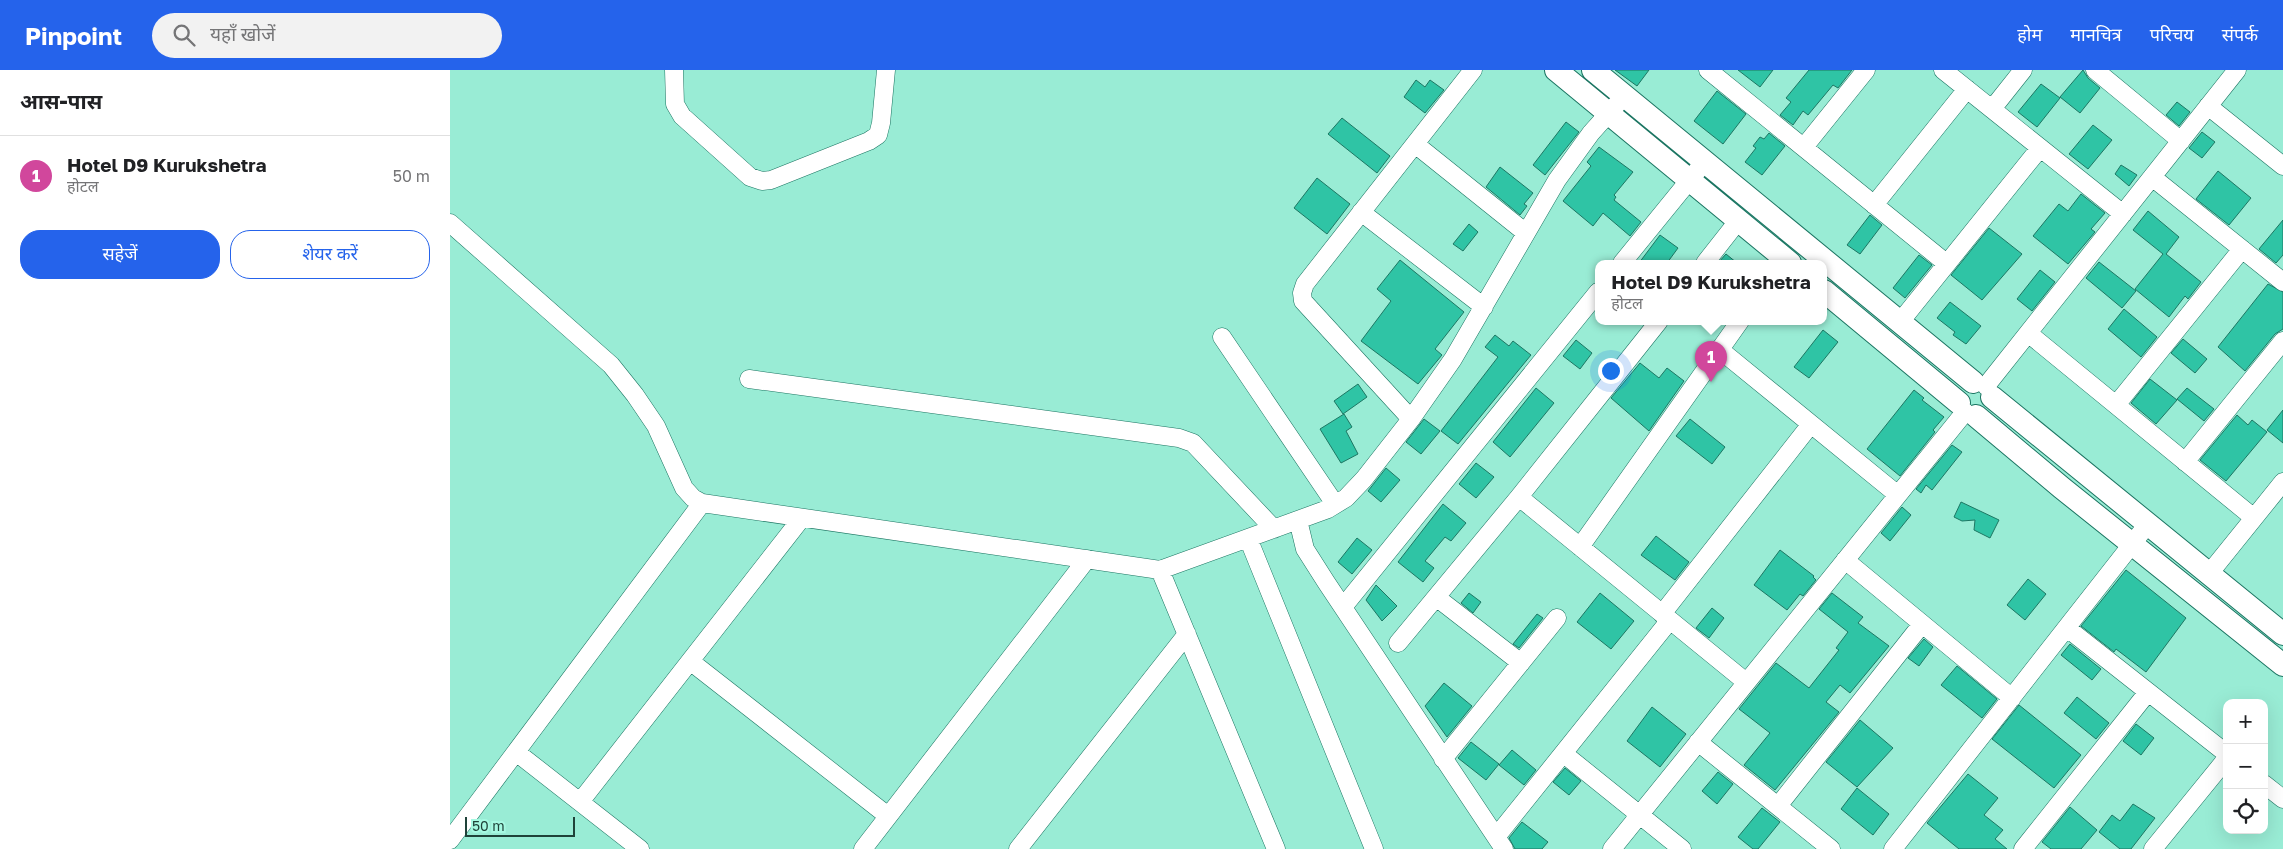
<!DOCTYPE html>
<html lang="hi">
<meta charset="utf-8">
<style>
:root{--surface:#fff;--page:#f2f2f2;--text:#202124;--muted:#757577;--line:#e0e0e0;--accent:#2563eb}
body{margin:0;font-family:"Golos Text","Noto Sans Devanagari",sans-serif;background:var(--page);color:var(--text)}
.controls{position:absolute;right:15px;bottom:15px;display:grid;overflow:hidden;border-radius:10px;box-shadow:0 5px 20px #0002}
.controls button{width:45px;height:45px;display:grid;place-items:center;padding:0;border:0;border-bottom:1px solid var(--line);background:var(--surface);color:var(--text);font:25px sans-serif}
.scale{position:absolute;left:15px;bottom:12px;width:110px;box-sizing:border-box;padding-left:5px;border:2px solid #1f4239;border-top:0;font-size:14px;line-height:18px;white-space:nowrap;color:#1f4239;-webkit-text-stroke:4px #a6f9e2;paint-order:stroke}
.you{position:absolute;left:1160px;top:300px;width:18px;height:18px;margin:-12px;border:4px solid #fff;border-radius:50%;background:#1a73e8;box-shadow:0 0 0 8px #1a73e833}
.badge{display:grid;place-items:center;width:32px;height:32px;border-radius:50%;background:var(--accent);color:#fff;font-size:16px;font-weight:700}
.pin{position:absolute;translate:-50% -41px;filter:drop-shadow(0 1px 2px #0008)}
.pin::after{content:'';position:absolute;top:26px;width:18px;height:15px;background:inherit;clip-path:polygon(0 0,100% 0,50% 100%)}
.popup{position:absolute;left:1145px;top:190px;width:232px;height:65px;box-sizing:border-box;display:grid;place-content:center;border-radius:10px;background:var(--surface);filter:drop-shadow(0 1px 4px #0005);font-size:16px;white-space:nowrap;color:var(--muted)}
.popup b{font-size:19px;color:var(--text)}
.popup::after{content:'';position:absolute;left:50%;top:100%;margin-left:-10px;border:10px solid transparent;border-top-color:var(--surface)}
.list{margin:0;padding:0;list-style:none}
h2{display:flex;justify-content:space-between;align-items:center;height:65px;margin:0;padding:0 20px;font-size:21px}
h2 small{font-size:16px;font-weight:400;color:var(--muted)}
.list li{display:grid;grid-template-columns:32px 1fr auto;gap:15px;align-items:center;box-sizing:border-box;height:80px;padding:0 20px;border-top:1px solid var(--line)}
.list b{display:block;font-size:19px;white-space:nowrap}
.list p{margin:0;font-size:16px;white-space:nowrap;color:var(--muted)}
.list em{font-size:16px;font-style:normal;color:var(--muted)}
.actions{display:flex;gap:10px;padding:15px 20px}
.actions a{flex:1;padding:11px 0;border:1px solid var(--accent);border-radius:20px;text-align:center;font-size:18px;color:var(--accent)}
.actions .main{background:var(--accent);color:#fff}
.icon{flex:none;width:28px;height:28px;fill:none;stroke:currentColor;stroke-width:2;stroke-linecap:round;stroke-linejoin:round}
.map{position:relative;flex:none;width:1833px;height:779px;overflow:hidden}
header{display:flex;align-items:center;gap:30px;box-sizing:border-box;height:70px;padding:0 25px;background:var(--accent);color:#fff}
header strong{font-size:24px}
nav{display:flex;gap:28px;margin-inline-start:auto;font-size:18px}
.search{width:350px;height:45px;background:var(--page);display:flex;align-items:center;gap:12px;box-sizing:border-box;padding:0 18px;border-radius:28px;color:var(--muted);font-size:19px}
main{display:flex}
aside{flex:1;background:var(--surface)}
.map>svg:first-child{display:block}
.building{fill:#2fc4a5;stroke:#1d7763}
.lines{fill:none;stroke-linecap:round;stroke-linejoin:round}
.minor-casing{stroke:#1b7562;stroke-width:19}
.major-casing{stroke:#1b7562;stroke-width:24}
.minor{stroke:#fff;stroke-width:18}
.major{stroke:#fff;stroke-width:22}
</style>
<header>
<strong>Pinpoint</strong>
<div class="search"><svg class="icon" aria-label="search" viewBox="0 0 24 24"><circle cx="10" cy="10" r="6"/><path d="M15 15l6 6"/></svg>यहाँ खोजें</div>
<nav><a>होम</a><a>मानचित्र</a><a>परिचय</a><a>संपर्क</a></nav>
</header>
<main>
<aside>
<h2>आस-पास<small></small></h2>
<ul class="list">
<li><span class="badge" style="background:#d1479c">1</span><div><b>Hotel D9 Kurukshetra</b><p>होटल</p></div><em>50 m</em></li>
</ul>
<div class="actions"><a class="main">सहेजें</a><a>शेयर करें</a></div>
</aside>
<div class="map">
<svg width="1833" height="779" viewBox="0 0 1833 779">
<rect width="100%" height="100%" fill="#99ecd5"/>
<path class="building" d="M1165 0H1199L1187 16Z
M1288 0H1323L1310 17Z
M1359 0H1402L1388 18 1383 15 1358 45 1353 41 1343 55 1330 45 1341 32 1336 28Z
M1633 0 1638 8 1650 18 1630 43 1610 27Z
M966 10 975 17 980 10 994 20 975 43 954 27Z
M1591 14 1610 28 1587 57 1568 42Z
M1267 21 1296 44 1273 74 1244 51Z
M1727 32 1740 42 1729 56 1716 45Z
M892 48 940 86 927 103 878 64Z
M1116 52 1129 62 1095 105 1083 95Z
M1643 55 1662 70 1638 99 1619 84Z
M1752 62 1765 72 1752 88 1739 78Z
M1319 63 1335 76 1312 105 1295 92 1306 78 1303 76 1310 67 1314 69Z
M1149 77 1183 102 1164 125 1166 127 1164 130 1191 152 1180 166 1153 143 1143 156 1113 131 1141 96 1137 92Z
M1671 95 1687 105 1679 116 1665 104Z
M1050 97 1083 123 1074 134 1077 136 1070 145 1036 117Z
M1768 101 1801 128 1779 155 1746 129Z
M867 108 900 134 877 164 844 138Z
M1631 124 1655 143 1641 159 1645 162 1618 194 1583 166 1609 134 1618 141Z
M1698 141 1729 167 1716 184 1751 212 1738 229 1735 226 1719 247 1685 219 1713 184 1683 160Z
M1420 145 1432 155 1410 184 1397 175Z
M1833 150V185L1826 193 1809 179Z
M1019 154 1028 162 1013 181 1003 174Z
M1539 158 1572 184 1532 230 1501 205Z
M1210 165 1228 178 1217 193H1189Z
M1276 184 1287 193H1268Z
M1469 185 1482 195 1455 228 1443 218Z
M950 190 1014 242 985 279 992 285 968 314 911 271 941 231 927 219Z
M1649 192 1686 221 1672 238 1636 208Z
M1590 200 1605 212 1582 241 1567 229Z
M1818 214 1833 222V259L1825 264 1795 301 1768 277Z
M1500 232 1531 256 1516 274 1503 265 1505 262 1487 248Z
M1674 239 1707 267 1691 287 1658 259Z
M1373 260 1388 272 1359 308 1344 297Z
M1045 265 1059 276 1063 271 1081 285 1008 374 991 361 1048 287 1035 277Z
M1733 269 1757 289 1745 303 1721 283Z
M1126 270 1142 283 1130 299 1113 286Z
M1190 293 1209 308 1217 298 1234 311 1199 361 1161 328Z
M1700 309 1727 330 1706 354 1681 333Z
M908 314 917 327 893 344 884 331Z
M1086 318 1104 333 1060 387 1043 372Z
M1737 318 1764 339 1754 351 1727 329Z
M1464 320 1474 328 1472 330 1494 347 1483 360 1485 362 1450 406 1417 379Z
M1833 340V373L1817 360Z
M894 344 902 357 896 361 908 384 891 393 870 359Z
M1787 345 1798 355 1802 350 1817 362 1776 411 1750 390Z
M974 349 990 361 971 384 956 372Z
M1240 349 1275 377 1262 394 1226 366Z
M1502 375 1512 382 1482 420 1476 415 1471 423 1466 419Z
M1026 393 1044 407 1026 428 1009 414Z
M936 398 950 410 931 432 918 421Z
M1511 432 1549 450 1540 468 1524 460 1525 450 1512 451 1504 447Z
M993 434 1016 453 1001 471 995 467 975 491 984 498 973 512 948 492Z
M1452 437 1461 445 1440 471 1431 463Z
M1206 466 1239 492 1225 510 1191 485Z
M907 468 922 480 902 504 888 492Z
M1330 480 1364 506 1363 507 1366 510 1353 526 1350 524 1337 540 1304 515Z
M1676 500 1736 548 1696 602 1666 579 1664 582 1631 556Z
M1578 509 1596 524 1575 550 1557 535Z
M926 515 947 536 932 551 916 530Z
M1019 523 1031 532 1023 543 1011 533Z
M1150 523 1184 551 1161 579 1127 552Z
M1382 523 1413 547 1408 553 1439 576 1400 623 1390 615 1376 632 1389 642 1325 720 1294 695 1320 663 1289 639 1326 593 1359 618 1389 580 1386 578 1398 562 1369 539Z
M1262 538 1274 548 1259 568 1246 558Z
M1087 544 1093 548 1069 578 1063 574Z
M1474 569 1483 577 1469 596 1458 588Z
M1620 574 1651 599 1642 610 1611 585Z
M1507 596 1547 629 1532 648 1491 615Z
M994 613 1022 636 997 667 975 636Z
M1627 627 1659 653 1646 669 1614 643Z
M1569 635 1631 685 1604 718 1542 669Z
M1202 637 1236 664 1210 697 1177 671Z
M1410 650 1443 678 1407 717 1376 692Z
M1686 654 1704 668 1691 685 1673 671Z
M1021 672 1049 694 1036 710 1008 688Z
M1062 680 1086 700 1074 715 1049 695Z
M1115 698 1131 711 1119 725 1103 712Z
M1268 702 1283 714 1267 734 1252 721Z
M1518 704 1548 728 1534 745 1553 760 1545 769 1557 779H1509L1477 753Z
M1407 718 1439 744 1423 765 1391 739Z
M1683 734 1705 748 1681 779H1670L1649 762 1662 745 1670 751Z
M1620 737 1647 760 1631 779H1601L1592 772Z
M1312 738 1330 752 1308 779H1303L1288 767Z
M1072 752 1098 772 1092 779H1065L1059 768Z"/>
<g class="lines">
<g class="minor-casing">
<path id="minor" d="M224 0 225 34 232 46 300 107 312 111 321 110 419 71 428 65 431 53 436 0
M1258 0 1496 193
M1493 0 1673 144
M1645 0 1731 71
M1758 36 1833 96
M1542 39 1573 0
M965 74 1076 163
M1354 77 1416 0
M1702 107 1833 212
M1424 135 1517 19
M911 142 1034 237
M0 153 161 295 185 325 206 356 234 418 243 428 252 433 710 500 878 439 896 428 914 409 961 349 1003 289 1107 110 1141 63 1167 34
M1172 193 1255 91
M1255 193 1288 151
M1450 252 1590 78
M1578 263 1804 448
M772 267 885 434
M1269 279 1448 425
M299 309 729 368 743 373 824 459
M1536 316 1787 0
M1666 335 1792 179
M961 349 853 231 852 223 855 214 1023 0
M1735 392 1833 271
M1069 427 1296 612
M848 450 855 479 876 512 1054 779
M798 468 924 779
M1130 477 1290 251
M1395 490 1562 628
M710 500 826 779
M1758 505 1833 412
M986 527 1071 593
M893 537 1148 222
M1212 544 1361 354
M1617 558 1777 684
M948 573 1069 427 1209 251
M240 591 438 746
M1248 672 1381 779
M66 682 190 779
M1114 684 1232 779
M993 689 1107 548
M1814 714 1833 729
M130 732 351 449
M1328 736 1472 554
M1046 767 1220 550
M0 770 252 433
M413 779 637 489
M568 779 737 564
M1162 779 1515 342
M1443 779 1697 455
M1573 779 1698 622
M1703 779 1777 688"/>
</g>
<g class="major-casing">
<path id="major" d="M1106 0 1340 193
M1143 0 1523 312
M1374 221 1509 333
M1542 327 1833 564
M1526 346 1612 418 1833 595"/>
</g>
<use href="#minor" class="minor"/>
<use href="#major" class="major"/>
</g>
</svg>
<div class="controls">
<button>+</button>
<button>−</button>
<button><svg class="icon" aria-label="locate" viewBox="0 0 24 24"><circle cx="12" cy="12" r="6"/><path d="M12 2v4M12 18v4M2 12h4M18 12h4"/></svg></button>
</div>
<div class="scale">50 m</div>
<div class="you"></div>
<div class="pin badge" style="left:1261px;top:312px;background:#d1479c">1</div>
<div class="popup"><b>Hotel D9 Kurukshetra</b>होटल</div>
</div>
</main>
